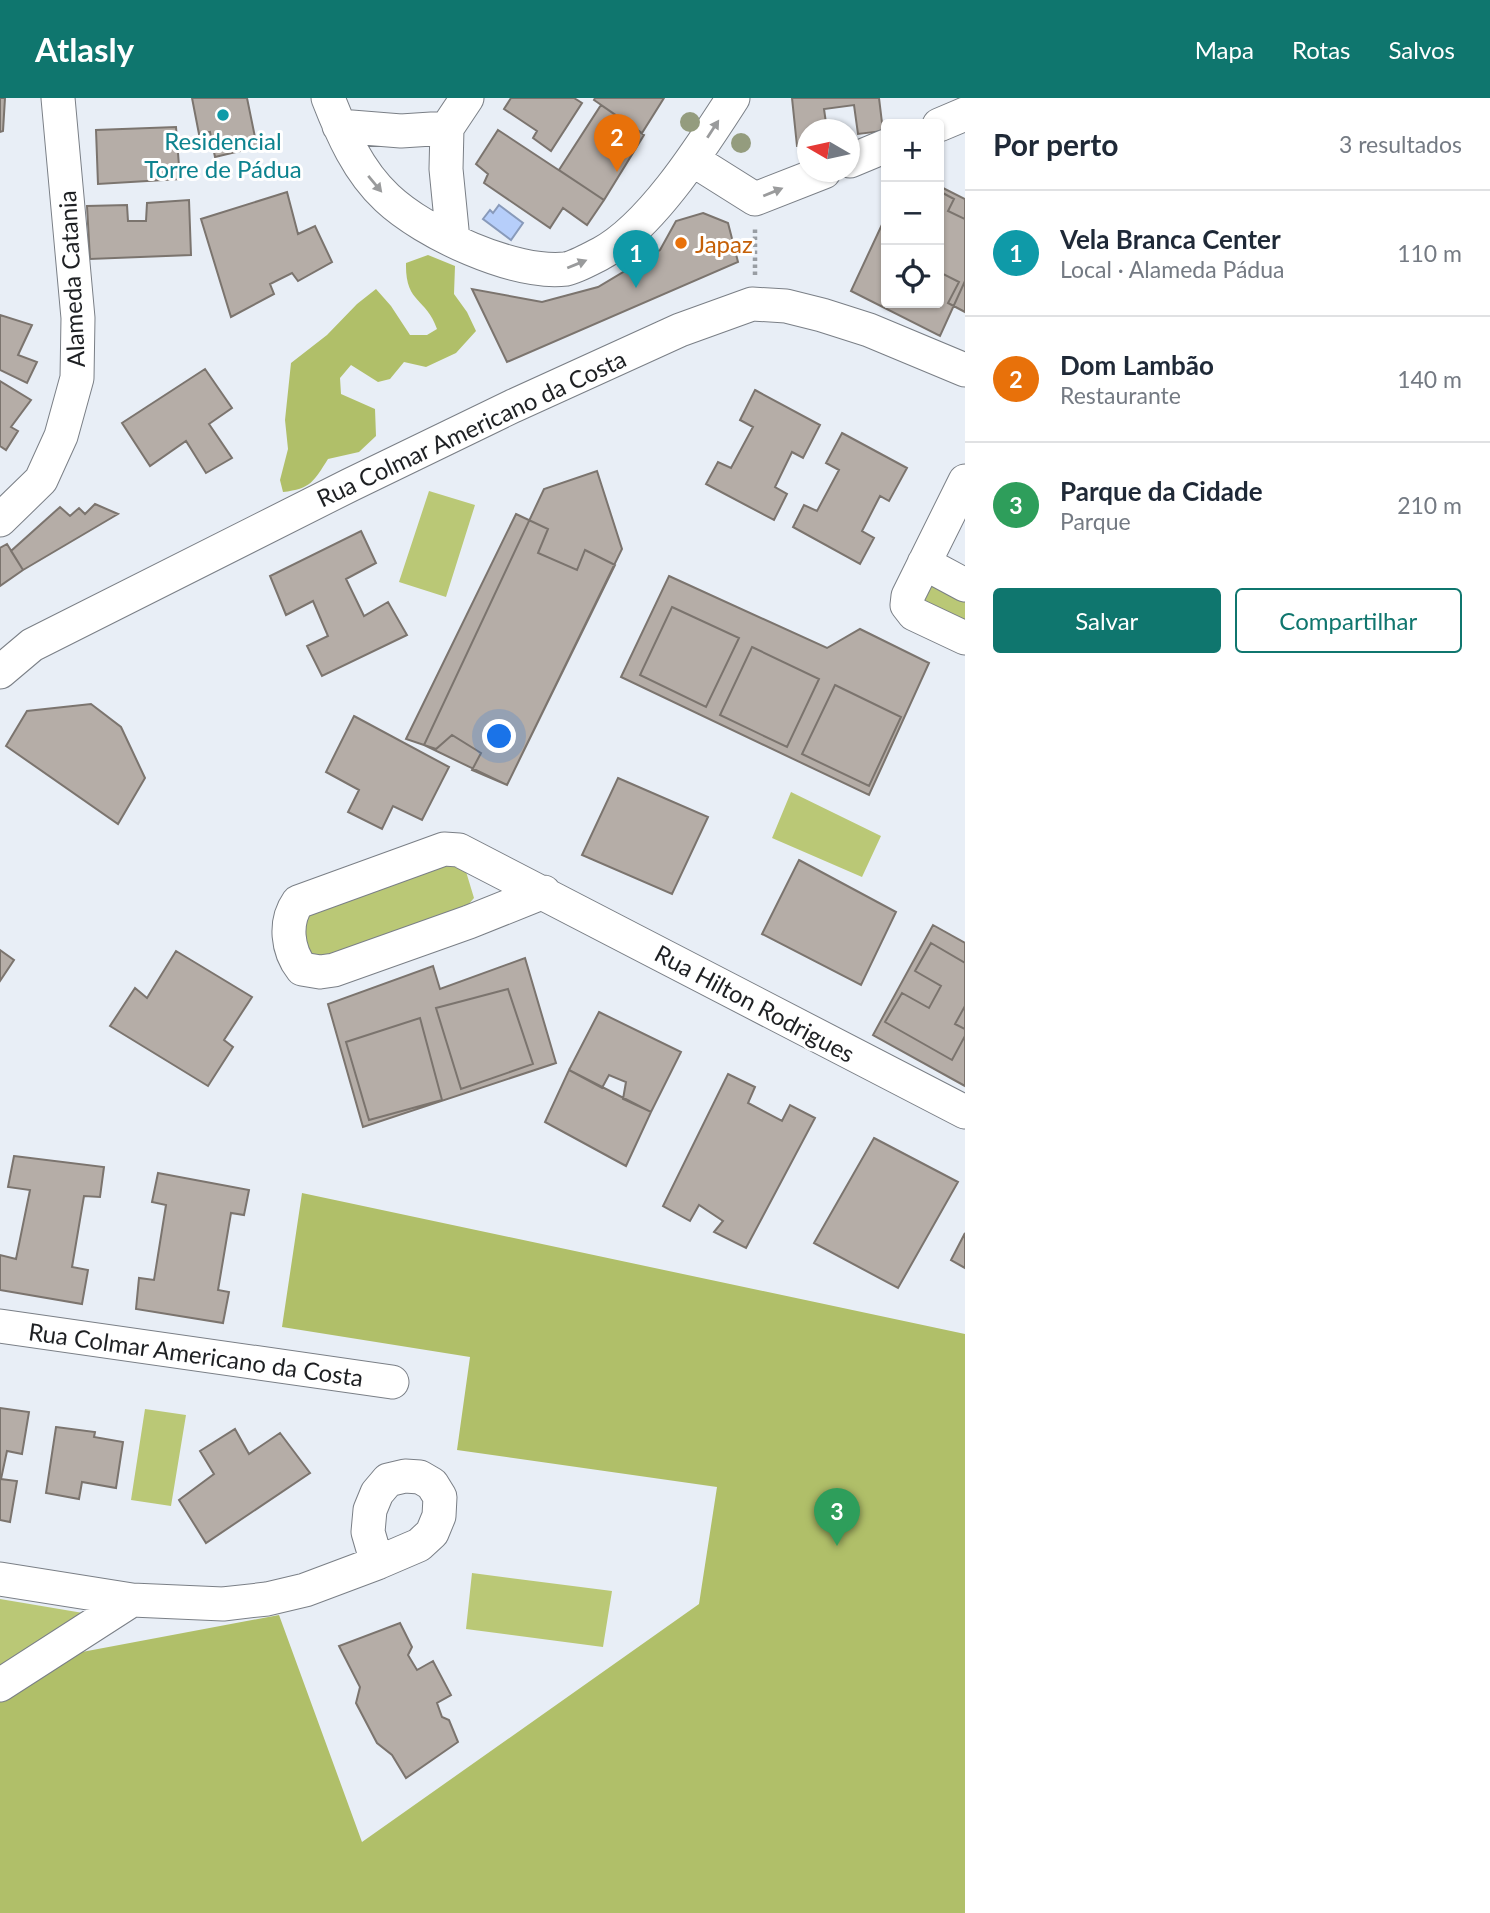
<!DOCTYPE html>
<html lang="pt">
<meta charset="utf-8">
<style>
:root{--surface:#fff;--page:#f2f2f3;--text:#1f2937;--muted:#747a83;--line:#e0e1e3;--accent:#0f766e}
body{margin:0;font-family:Lato,sans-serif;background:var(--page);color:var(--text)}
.controls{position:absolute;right:21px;top:21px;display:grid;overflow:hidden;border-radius:7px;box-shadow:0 2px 5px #0004}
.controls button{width:63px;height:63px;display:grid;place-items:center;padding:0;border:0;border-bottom:2px solid var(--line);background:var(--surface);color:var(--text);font:35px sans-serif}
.compass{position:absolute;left:797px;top:21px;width:63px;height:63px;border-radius:50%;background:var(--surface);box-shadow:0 2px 5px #0004;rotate:279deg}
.you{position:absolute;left:500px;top:639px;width:24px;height:24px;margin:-18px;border:5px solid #fff;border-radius:50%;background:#1a73e8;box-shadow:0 0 0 10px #1a73e833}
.badge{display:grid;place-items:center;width:46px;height:46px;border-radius:50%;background:var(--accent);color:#fff;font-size:23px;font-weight:700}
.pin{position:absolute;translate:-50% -58px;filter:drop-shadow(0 2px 4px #0008)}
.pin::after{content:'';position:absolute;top:37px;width:24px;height:21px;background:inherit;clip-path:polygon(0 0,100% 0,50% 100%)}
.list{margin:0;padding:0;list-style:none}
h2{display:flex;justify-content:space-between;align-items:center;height:91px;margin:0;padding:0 28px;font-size:30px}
h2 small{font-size:23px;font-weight:400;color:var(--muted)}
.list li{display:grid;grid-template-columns:46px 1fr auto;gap:21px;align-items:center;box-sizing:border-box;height:126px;padding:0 28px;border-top:2px solid var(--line)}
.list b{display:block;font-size:26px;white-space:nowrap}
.list p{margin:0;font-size:23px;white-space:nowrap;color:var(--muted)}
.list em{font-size:23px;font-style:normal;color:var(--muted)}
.actions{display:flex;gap:14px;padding:21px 28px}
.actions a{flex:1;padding:16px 0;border:2px solid var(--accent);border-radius:7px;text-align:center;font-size:24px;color:var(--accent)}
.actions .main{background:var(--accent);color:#fff}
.icon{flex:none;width:38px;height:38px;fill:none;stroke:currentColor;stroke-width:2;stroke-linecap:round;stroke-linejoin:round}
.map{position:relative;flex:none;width:965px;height:1815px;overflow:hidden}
header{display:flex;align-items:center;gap:42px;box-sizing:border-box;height:98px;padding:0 35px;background:var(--accent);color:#fff}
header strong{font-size:33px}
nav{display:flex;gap:38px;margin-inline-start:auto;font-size:24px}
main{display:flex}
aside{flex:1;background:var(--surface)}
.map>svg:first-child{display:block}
.green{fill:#bac876}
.forest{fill:#b0bf69}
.water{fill:#b6cefa;stroke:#889aba;stroke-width:2}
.building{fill:#b5ada7;stroke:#7b746e;stroke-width:2}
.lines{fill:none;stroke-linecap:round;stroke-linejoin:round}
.minor-casing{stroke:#7a7f86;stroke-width:35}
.path{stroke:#989da3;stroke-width:4.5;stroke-dasharray:3.5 3.5;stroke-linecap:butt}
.minor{stroke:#fff;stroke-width:33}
.tree{fill:#949c7e}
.oneway{fill:#9a9b9c}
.culture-dot{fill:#0f9aa8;stroke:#fff;stroke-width:2.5}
.food-dot{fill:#e8710a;stroke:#fff;stroke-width:2.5}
.labels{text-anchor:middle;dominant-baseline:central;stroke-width:6;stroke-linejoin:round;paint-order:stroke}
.culture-label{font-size:24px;fill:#0d838f;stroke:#fff}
.food-label{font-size:24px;fill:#c56008;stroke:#fff;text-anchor:start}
.street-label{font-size:24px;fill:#1e2023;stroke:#fff}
</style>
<header>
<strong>Atlasly</strong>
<nav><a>Mapa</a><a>Rotas</a><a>Salvos</a></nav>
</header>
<main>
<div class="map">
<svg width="965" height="1815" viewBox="0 0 965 1815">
<rect width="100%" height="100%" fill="#e8eef6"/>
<path class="green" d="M429 393 475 407 446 499 399 484Z
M927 469 965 487V530L909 503Z
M791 694 881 738 862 779 772 740Z
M438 763 464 767 474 800 454 823 327 869 307 861 297 829 311 809Z
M145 1311 186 1317 171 1408 131 1402Z
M472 1475 612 1493 603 1549 466 1531Z
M0 1501 89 1516 0 1568Z"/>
<path class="forest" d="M428 157 455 168 454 196 467 214 476 233 456 255 426 269 404 264 390 281 378 284 351 267 340 280 341 296 375 311 376 338 359 354 328 361C314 383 311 391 283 394L280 382 288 351 285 322 291 265 327 237 357 206 376 191 391 208 410 237H427L437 231C426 199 405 206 406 165Z
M302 1095 965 1236V1815H0V1601L66 1557 279 1517 362 1744 699 1506 717 1389 457 1352 470 1259 282 1229Z"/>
<path class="water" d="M499 107 523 125 511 142 483 121 490 112 493 115Z"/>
<path class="building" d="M0 0H5L3 33 0 34Z
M192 0H247L257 49 215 59 210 34 199 36Z
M511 0H574L582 5 551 53 533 40 537 33 504 11Z
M595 0H664L642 35 594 2Z
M792 0H879L883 33 858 36 854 7 824 11 827 32H808V47L797 48Z
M601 7 644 37 604 102 559 72Z
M176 29 180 81 98 86 96 32Z
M498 32 604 102 587 127 563 110 550 130 484 85 488 76 476 66Z
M939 88 965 101V183L940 238 851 193 886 118V205H939Z
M939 93 954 101 948 113 965 121V214L948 205 959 184 939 174Z
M287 94 298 136 315 128 332 164 298 183 292 175 270 186 274 196 231 219 201 121Z
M189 102 191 157 90 161 87 108 127 107 128 123H146L147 105Z
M703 115 728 125 738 164 507 264 472 191 542 204 598 189 660 152 676 123Z
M0 217 32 227 18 257 37 264 27 285 0 272Z
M205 271 232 310 209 326 232 360 206 375 186 343 150 368 122 325Z
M0 283 31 302 11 329 18 333 6 352 0 348Z
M755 292 820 327 803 360 792 354 775 389 787 396 774 422 706 386 718 364 731 370 753 329 740 322Z
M842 335 907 370 889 403 880 398 862 433 874 440 860 466 793 429 804 407 817 413 839 372 826 365Z
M597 373 622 451 507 687 424 647 544 391Z
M95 406 118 416 23 472 11 453 60 409 70 418 79 410 85 416Z
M516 416 548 431 538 455 577 472 585 452 615 467 507 687 472 672 481 655 452 637 436 651 406 641Z
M361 433 376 465 346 481 364 518 388 504 407 537 322 578 307 548 328 538 313 503 286 517 270 478Z
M7 446 23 472 0 488V450Z
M669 478 827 550 860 531 929 565 869 697 621 579Z
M672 509 739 540 706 609 640 577Z
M752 549 819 581 787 649 720 617Z
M835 587 901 619 869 688 802 656Z
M91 606 121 629 145 680 118 726 6 648 27 613Z
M354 618 449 669 422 722 393 708 382 731 348 714 359 692 326 674Z
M618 680 708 719 672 796 582 757Z
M799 762 896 814 861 887 762 836Z
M933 827 965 845V988L873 937Z
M931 845 965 865V908L955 926 965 931V938L952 962 885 924 902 895 929 910 941 888 915 873Z
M0 852 14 862 0 883Z
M176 853 252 899 224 942 233 949 208 988 110 928 135 890 147 900Z
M525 860 556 965 363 1029 328 906 433 868 440 891Z
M508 891 533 966 461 991 436 910Z
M599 914 681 954 651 1014 623 1001 626 984 609 977 602 990 569 972Z
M420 920 442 1002 369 1022 346 944Z
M569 972 651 1014 626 1068 545 1024Z
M728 976 755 989 748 1005 782 1023 790 1007 815 1020 746 1150 714 1134 723 1123 699 1107 690 1123 663 1108Z
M874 1040 958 1084 898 1190 814 1145Z
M14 1058 104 1069 100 1099 84 1098 72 1169 88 1172 82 1206 0 1192V1157L16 1161 30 1092 8 1089Z
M158 1075 249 1092 244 1117 231 1115 218 1192 229 1194 223 1225 136 1211 139 1180 154 1182 166 1107 152 1104Z
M965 1135V1170L951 1162Z
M0 1310 29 1314 22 1356 7 1353 1 1381 17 1383 10 1424 0 1422Z
M56 1329 95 1334 94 1339 123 1344 116 1390 82 1384 79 1401 46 1395Z
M235 1331 249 1356 280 1335 310 1375 206 1445 179 1402 214 1376 200 1353Z
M400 1525 412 1549 408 1557 417 1572 433 1563 451 1597 437 1605 442 1619 449 1622 458 1644 406 1680 392 1657 377 1645 356 1605 360 1589 339 1548Z"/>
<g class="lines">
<g class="minor-casing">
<path id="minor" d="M328 0C342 36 358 73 387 100 424 135 514 177 566 171 576 169 590 161 600 156 651 129 702 48 733 0
M939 27 965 16
M339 28 401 33 447 30
M693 62 755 101 824 74
M850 63 886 48
M453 142 446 71 447 30 467 0
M965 383 908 498 907 507 914 516 965 540
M0 422 41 382 61 338 77 280 78 220 58 0
M924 465 965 487
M0 574 32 547 350 387 513 308 680 232 752 206 786 208 822 217 869 232 965 272
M544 794 469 824 334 872 320 874 302 871C287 852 284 824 298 804L444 751 459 752 965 1014
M0 1228 392 1284
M0 1481 132 1502
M0 1587 132 1502 223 1506 267 1501 305 1492 377 1465 419 1447 432 1435 439 1418 440 1399 432 1386 420 1379 405 1378 388 1382 377 1395 370 1412 368 1434 377 1465"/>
</g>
<path class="path" d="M755 177V130"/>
<use href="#minor" class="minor"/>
</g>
<g class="tree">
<circle cx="690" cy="24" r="10"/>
<circle cx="741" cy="45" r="10"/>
</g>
<defs><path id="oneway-solid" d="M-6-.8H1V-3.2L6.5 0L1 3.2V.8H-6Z" transform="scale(1.75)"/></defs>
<g class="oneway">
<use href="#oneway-solid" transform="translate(713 31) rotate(-57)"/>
<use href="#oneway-solid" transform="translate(375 86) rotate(50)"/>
<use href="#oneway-solid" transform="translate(773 94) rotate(-22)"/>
<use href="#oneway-solid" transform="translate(577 166) rotate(-22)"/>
</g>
<circle class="culture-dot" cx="223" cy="17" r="7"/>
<circle class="food-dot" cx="681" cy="145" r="7"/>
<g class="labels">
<g class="culture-label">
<text x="223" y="42">Residencial<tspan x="223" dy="28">Torre de Pádua</tspan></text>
</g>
<g class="food-label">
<text x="695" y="145">Japaz</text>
</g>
<g class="street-label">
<text transform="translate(71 181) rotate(-93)">Alameda Catania</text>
<text transform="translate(471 330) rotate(-25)">Rua Colmar Americano da Costa</text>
<text transform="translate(755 905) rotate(28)">Rua Hilton Rodrigues</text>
<text transform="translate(196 1256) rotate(8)">Rua Colmar Americano da Costa</text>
</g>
</g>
</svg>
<div class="controls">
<button>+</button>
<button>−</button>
<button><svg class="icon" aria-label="locate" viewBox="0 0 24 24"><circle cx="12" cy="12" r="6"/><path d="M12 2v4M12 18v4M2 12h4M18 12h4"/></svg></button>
</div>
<svg class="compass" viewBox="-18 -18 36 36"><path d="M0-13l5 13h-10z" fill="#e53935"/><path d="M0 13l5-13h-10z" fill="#747a83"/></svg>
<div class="you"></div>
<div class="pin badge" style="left:636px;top:190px;background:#0f9aa8">1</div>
<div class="pin badge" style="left:617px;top:74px;background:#e8710a">2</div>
<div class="pin badge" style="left:837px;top:1448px;background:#2e9e5b">3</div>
</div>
<aside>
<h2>Por perto<small>3 resultados</small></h2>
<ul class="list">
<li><span class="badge" style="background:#0f9aa8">1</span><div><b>Vela Branca Center</b><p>Local · Alameda Pádua</p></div><em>110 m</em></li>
<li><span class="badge" style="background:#e8710a">2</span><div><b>Dom Lambão</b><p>Restaurante</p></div><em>140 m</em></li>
<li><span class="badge" style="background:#2e9e5b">3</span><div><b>Parque da Cidade</b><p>Parque</p></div><em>210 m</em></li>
</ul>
<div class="actions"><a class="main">Salvar</a><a>Compartilhar</a></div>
</aside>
</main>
